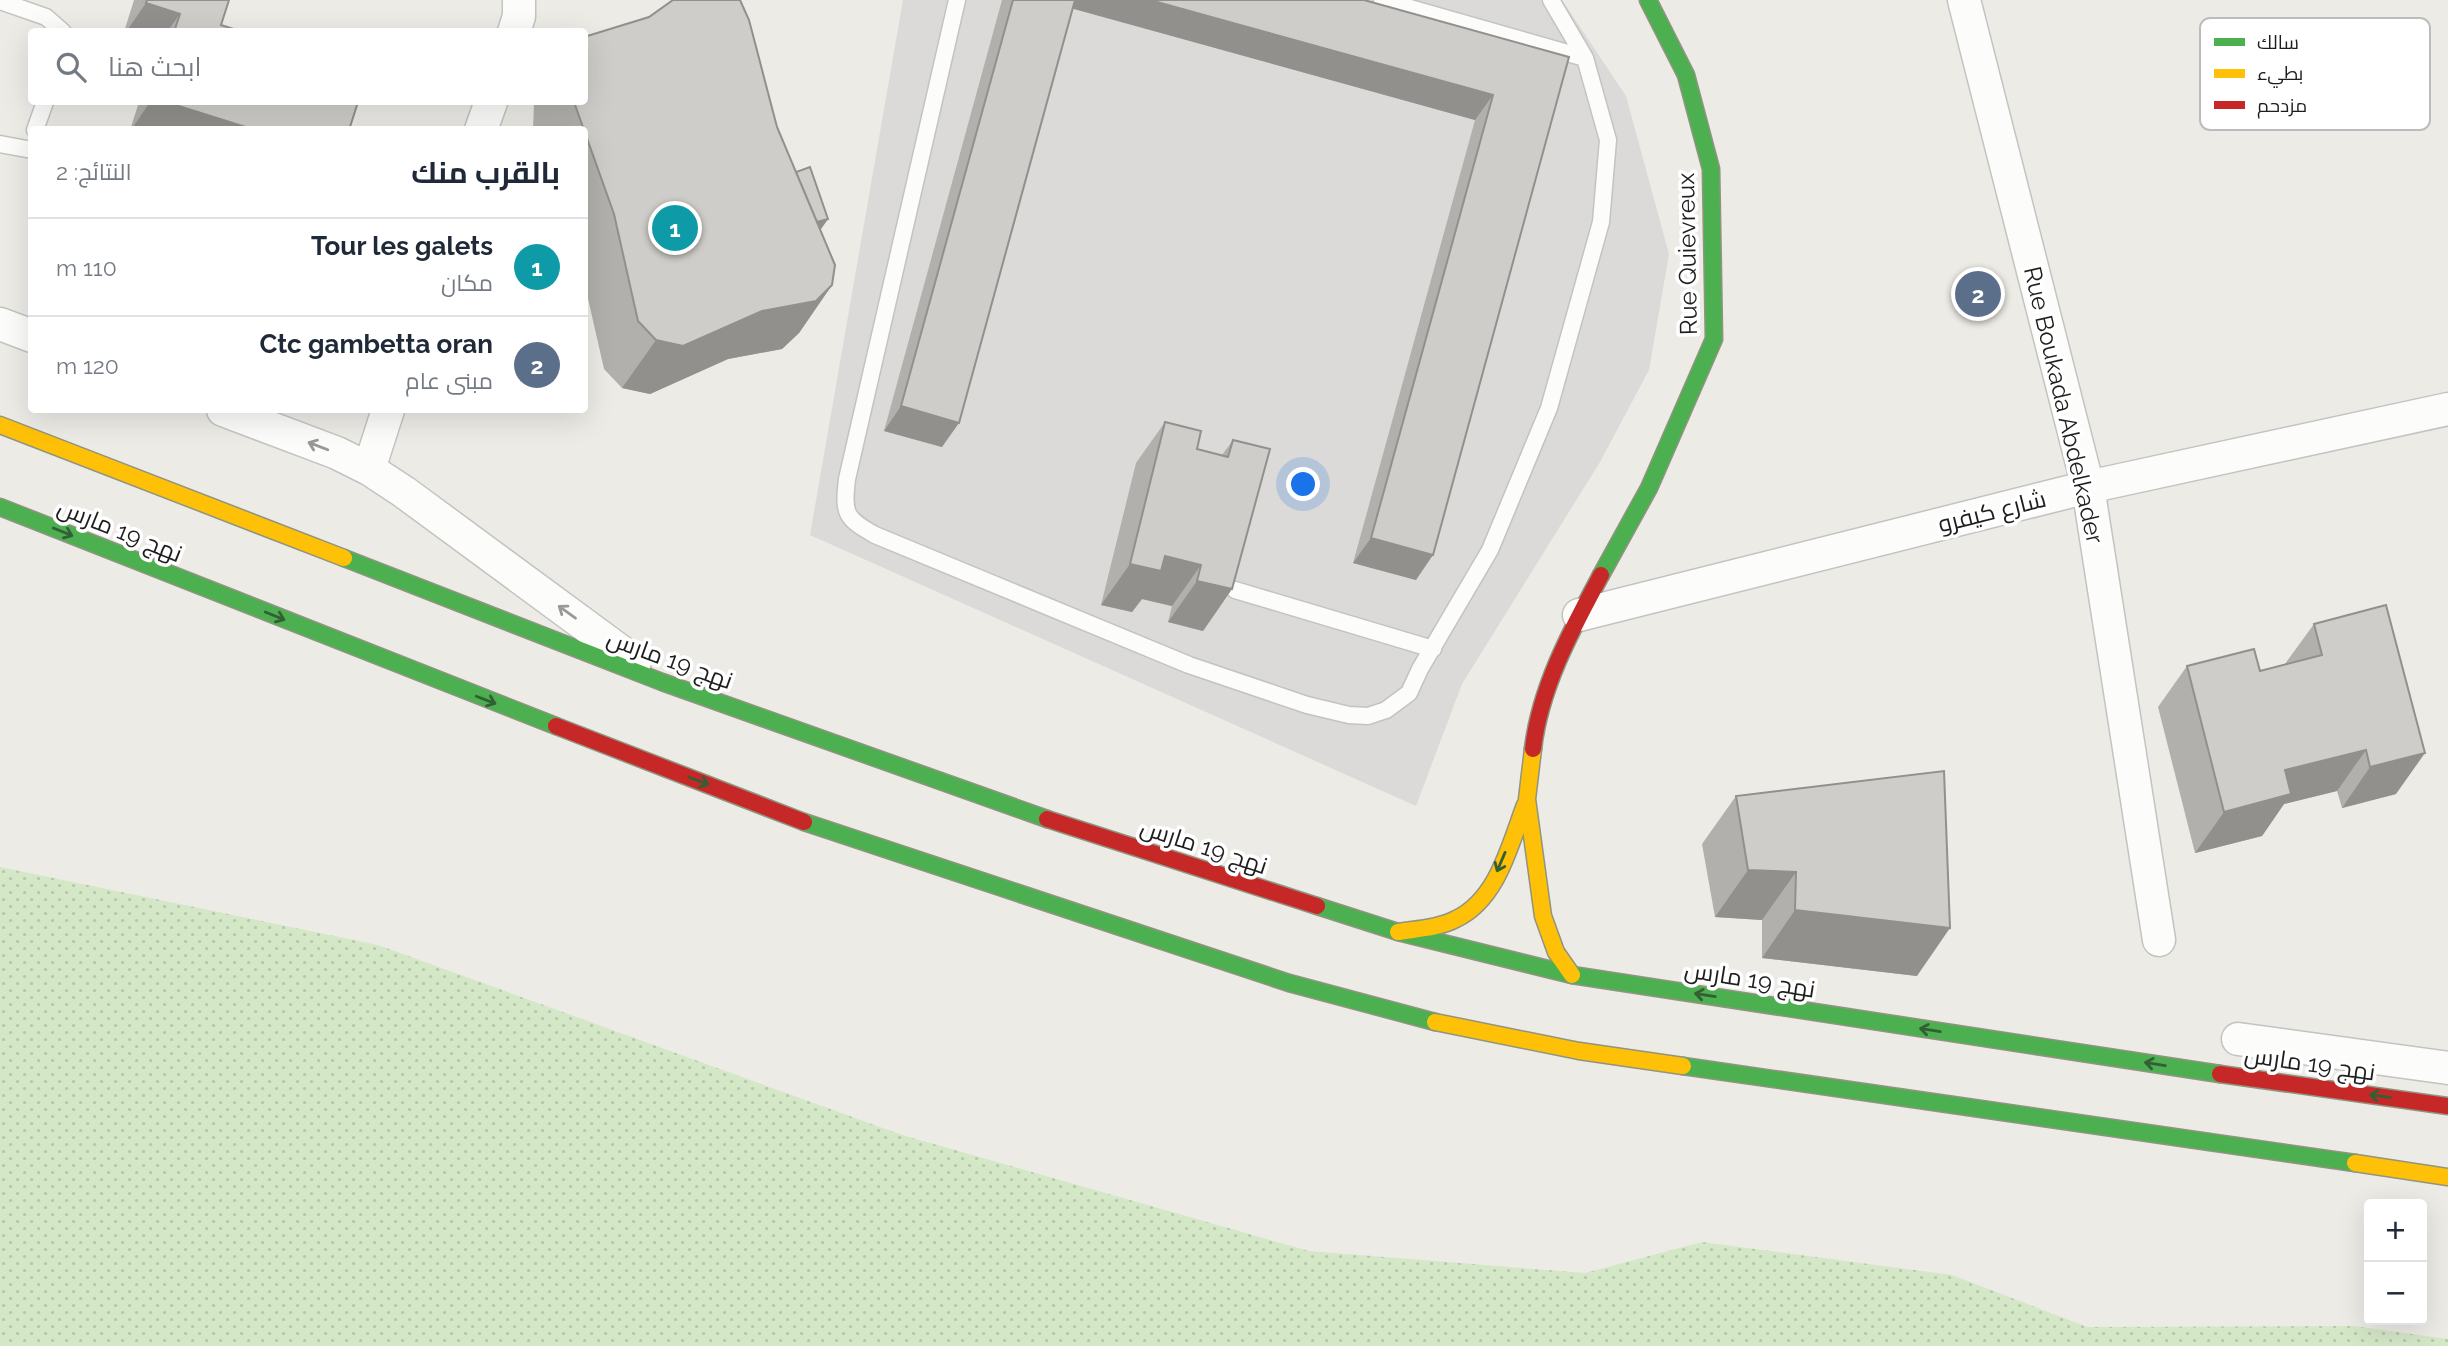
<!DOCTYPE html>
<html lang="ar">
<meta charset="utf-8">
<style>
:root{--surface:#fff;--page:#f2f2f3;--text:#1f2937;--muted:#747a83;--line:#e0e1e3;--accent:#666664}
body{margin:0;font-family:Raleway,Cairo,sans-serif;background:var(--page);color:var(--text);direction:rtl}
.controls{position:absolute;right:21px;bottom:21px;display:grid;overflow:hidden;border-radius:7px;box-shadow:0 7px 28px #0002}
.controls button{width:63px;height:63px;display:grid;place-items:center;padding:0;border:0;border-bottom:2px solid var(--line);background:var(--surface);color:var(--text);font:35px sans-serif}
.you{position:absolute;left:1304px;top:485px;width:24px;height:24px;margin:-18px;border:5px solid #fff;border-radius:50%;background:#1a73e8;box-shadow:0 0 0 10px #1a73e833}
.badge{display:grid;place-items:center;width:46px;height:46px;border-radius:50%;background:var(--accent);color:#fff;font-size:23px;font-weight:700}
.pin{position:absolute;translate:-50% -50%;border:4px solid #fff;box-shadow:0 2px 7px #0006}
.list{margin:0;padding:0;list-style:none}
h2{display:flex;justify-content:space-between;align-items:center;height:91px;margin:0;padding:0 28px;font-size:30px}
h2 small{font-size:23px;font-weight:400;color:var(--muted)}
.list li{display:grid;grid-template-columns:46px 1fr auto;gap:21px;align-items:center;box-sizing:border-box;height:98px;padding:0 28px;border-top:2px solid var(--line)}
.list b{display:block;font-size:26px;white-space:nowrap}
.list p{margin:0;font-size:23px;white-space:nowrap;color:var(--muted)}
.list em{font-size:23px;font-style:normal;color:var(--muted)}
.icon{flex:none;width:38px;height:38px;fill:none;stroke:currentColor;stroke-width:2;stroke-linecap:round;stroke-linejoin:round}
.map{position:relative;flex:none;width:2448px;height:1346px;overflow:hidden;direction:ltr}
.search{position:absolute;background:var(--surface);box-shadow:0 7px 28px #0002;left:28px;top:28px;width:560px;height:77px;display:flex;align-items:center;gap:18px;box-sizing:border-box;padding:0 24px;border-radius:7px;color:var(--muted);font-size:26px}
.panel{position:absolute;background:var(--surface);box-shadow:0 7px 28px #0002;left:28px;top:126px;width:560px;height:287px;border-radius:7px;direction:rtl}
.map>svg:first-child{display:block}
.residential{fill:#dbdad8}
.grass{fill:url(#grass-dots)}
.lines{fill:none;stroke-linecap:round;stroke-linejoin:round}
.lane-casing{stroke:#c3c3c1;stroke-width:19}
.street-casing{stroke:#c3c3c1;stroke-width:35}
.fast-casing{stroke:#909480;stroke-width:19}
.slow-casing{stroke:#909480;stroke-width:19}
.jam-casing{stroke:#909480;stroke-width:19}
.lane{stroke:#fcfcfb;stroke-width:16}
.street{stroke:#fcfcfb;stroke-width:32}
.fast{stroke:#4caf50;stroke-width:16}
.slow{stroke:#ffc107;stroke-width:16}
.jam{stroke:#c62828;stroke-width:16}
.wall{fill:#b2b0ad}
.shaded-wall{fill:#91908d}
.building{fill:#cfcdc9;stroke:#91908d;stroke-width:2}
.oneway{stroke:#989898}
.oneway2{stroke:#335f34}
.labels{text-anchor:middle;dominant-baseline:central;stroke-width:7;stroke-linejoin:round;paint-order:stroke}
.street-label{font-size:24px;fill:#1e1e1e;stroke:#fff}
.key{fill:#fff;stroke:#bcbcbc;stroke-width:2}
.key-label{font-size:19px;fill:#1e1e1e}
</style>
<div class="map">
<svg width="2448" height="1346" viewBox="0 0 2448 1346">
<defs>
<pattern id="grass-dots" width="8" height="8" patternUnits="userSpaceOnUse" patternTransform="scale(1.75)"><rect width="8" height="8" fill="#d4e8c7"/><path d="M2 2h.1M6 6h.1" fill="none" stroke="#b6c7aa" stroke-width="1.8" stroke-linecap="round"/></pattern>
</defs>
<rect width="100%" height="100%" fill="#ecebe6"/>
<path class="residential" d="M903 0H1562L1626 96 1669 254 1649 370 1600 462 1462 684 1416 806 810 535Z"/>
<path class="grass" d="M0 867 378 945 902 1135 1309 1251 1585 1273 1702 1242 1952 1275 2087 1327 2354 1326 2448 1339V1346H0Z"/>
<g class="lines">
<g class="lane-casing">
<path id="lane" d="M957 0 847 479C843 514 845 518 875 535L1189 665 1307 705 1349 715 1368 716 1386 710 1409 693 1420 669 1490 550 1549 408 1601 222 1608 140 1585 58 1551 0
M1382 0 1585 58
M0 1 46 17 63 32
M35 130 45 102
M0 144 32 150
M1235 590 1433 649"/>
</g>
<g class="street-casing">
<path id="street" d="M1964 0 2088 487 2159 940
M514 32 519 16V0
M481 130 491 102
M0 324 32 336
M223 410 337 453 369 469 404 492 635 662
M369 469 388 410
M1579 615 2088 487 2448 409
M2238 1039 2448 1068"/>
</g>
<g class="fast-casing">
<path id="fast" d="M0 507 556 726
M344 558 662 682 1047 819
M1601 575 1649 488 1714 339 1711 169 1686 75 1648 0
M804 822 1289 983 1435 1022
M1317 906 1398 932 1572 975 2220 1074
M1683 1066 2355 1163"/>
</g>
<g class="slow-casing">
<path id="slow" d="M0 425 344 558
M1533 749 1527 799 1543 916 1556 952 1572 975
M1398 932C1417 929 1439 928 1456 919 1498 899 1510 844 1525 805
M1435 1022 1579 1051 1683 1066
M2355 1163 2448 1177"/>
</g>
<g class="jam-casing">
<path id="jam" d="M556 726 804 822
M1533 749C1540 687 1572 629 1601 575
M1047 819 1317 906
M2220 1074 2448 1106"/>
</g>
<use href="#lane" class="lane"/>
<use href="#street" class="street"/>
<use href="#fast" class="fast"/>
<use href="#slow" class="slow"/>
<use href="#jam" class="jam"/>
</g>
<path class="wall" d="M134 0H229L221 25 243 32H124Z
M1002 0H1364L1569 57 1416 580 1353 563 1475 120 1073 8 942 447 884 431Z
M139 102H358L350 127 357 130H130Z
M535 102H584L777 127 796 172 828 219 820 230 832 285 799 333 782 349 728 359 650 394 622 388 604 369 584 281V130H533L534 103Z
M1165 422 1197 449 1222 455 1233 440 1232 589 1203 631 1168 622 1172 606 1142 599 1132 612 1101 605 1136 463Z
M2314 624 2396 794 2342 808 2337 791 2284 804 2262 836 2195 853 2158 707 2187 666 2260 671 2285 664Z
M1736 796 1917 976 1762 958V920L1715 917 1702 844Z"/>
<path class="shaded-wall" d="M1067 0H1150L1493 95 1475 120 1063 6Z
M146 3 180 14 167 32H126Z
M150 102H166L255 130H131Z
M828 219 819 232H788Z
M832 285 799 333 782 349 728 359 650 394 622 388 656 340 762 311Z
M901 406 959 423 942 447 884 431Z
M1371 538 1433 555 1416 580 1353 563Z
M1165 556 1201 565 1172 606 1142 599 1132 612 1101 605 1130 564Z
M1197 581 1232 589 1203 631 1168 622Z
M2366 750 2337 791 2284 804 2262 836 2195 853 2224 812 2285 770Z
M2425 753 2396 794 2342 808 2370 767Z
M1748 870 1796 872 1762 920 1715 917Z
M1795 910 1950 928 1917 976 1762 958Z"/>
<path class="building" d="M147 0H229L221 25 243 32H174L180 14 146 3Z
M673 0H740L749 20 777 127 835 265 832 285 816 301 762 311 683 346 656 340 638 321 614 214 574 102H584V37L649 17Z
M1013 0H1075L959 423 901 406Z
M1150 0H1364L1569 57 1433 555 1371 538 1493 95Z
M166 102H358L350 127 357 130H255Z
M810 167 828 219 817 222 796 172Z
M1165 422 1201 431 1197 449 1228 457 1233 440 1270 449 1232 589 1197 581 1201 565 1165 556 1161 571 1130 564Z
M2386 605 2425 753 2370 767 2366 750 2285 770 2291 794 2224 812 2187 666 2254 649 2260 671 2322 655 2314 624Z
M1944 771 1950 928 1795 910 1796 872 1748 870 1736 796Z"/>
<defs><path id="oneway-shaft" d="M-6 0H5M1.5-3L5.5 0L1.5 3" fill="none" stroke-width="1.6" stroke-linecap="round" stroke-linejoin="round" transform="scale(1.75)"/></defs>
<g class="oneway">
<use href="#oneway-shaft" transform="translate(318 446) rotate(-159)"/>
<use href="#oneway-shaft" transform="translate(567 612) rotate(-144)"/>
</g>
<g class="oneway2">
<use href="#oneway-shaft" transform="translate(63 532) rotate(22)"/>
<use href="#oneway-shaft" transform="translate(275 616) rotate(22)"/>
<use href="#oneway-shaft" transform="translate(486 700) rotate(21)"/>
<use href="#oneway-shaft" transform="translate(699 781) rotate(21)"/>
<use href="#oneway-shaft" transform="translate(1501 862) rotate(113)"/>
<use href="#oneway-shaft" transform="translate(1705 995) rotate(-171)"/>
<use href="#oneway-shaft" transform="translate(1930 1030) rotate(-171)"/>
<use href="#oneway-shaft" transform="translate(2155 1064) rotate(-171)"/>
<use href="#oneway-shaft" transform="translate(2380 1096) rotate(-172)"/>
</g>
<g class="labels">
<g class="street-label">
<text transform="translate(1687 254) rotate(-91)">Rue Quievreux</text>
<text transform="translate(2064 405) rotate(77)">Rue Boukada Abdelkader</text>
<text transform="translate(1992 511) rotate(-14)">شارع كيفرو</text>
<text transform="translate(120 530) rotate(22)">نهج 19 مارس</text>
<text transform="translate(670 659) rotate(20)">نهج 19 مارس</text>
<text transform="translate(1204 846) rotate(18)">نهج 19 مارس</text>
<text transform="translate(1750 979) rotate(9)">نهج 19 مارس</text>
<text transform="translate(2310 1063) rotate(8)">نهج 19 مارس</text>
</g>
</g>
<rect x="2200" y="18" width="230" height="112" rx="10" class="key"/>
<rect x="2214" y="38" width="31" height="8" fill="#4caf50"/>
<rect x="2214" y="69" width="31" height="9" fill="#ffc107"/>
<rect x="2214" y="101" width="31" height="8" fill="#c62828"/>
<g class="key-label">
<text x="2257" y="49">سالك</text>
<text x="2257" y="80">بطيء</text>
<text x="2257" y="112">مزدحم</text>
</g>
</svg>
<div class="controls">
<button>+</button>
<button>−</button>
</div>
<div class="you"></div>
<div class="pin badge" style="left:675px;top:228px;background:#0f9aa8">1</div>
<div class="pin badge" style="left:1978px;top:294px;background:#5c6f8a">2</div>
<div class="search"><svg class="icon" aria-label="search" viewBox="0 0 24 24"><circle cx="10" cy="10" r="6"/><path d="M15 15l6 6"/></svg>ابحث هنا</div>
<section class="panel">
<h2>بالقرب منك<small>النتائج: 2</small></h2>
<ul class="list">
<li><span class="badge" style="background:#0f9aa8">1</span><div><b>Tour les galets</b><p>مكان</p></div><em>110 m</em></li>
<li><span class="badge" style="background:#5c6f8a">2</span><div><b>Ctc gambetta oran</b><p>مبنى عام</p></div><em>120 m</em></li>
</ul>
</section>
</div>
